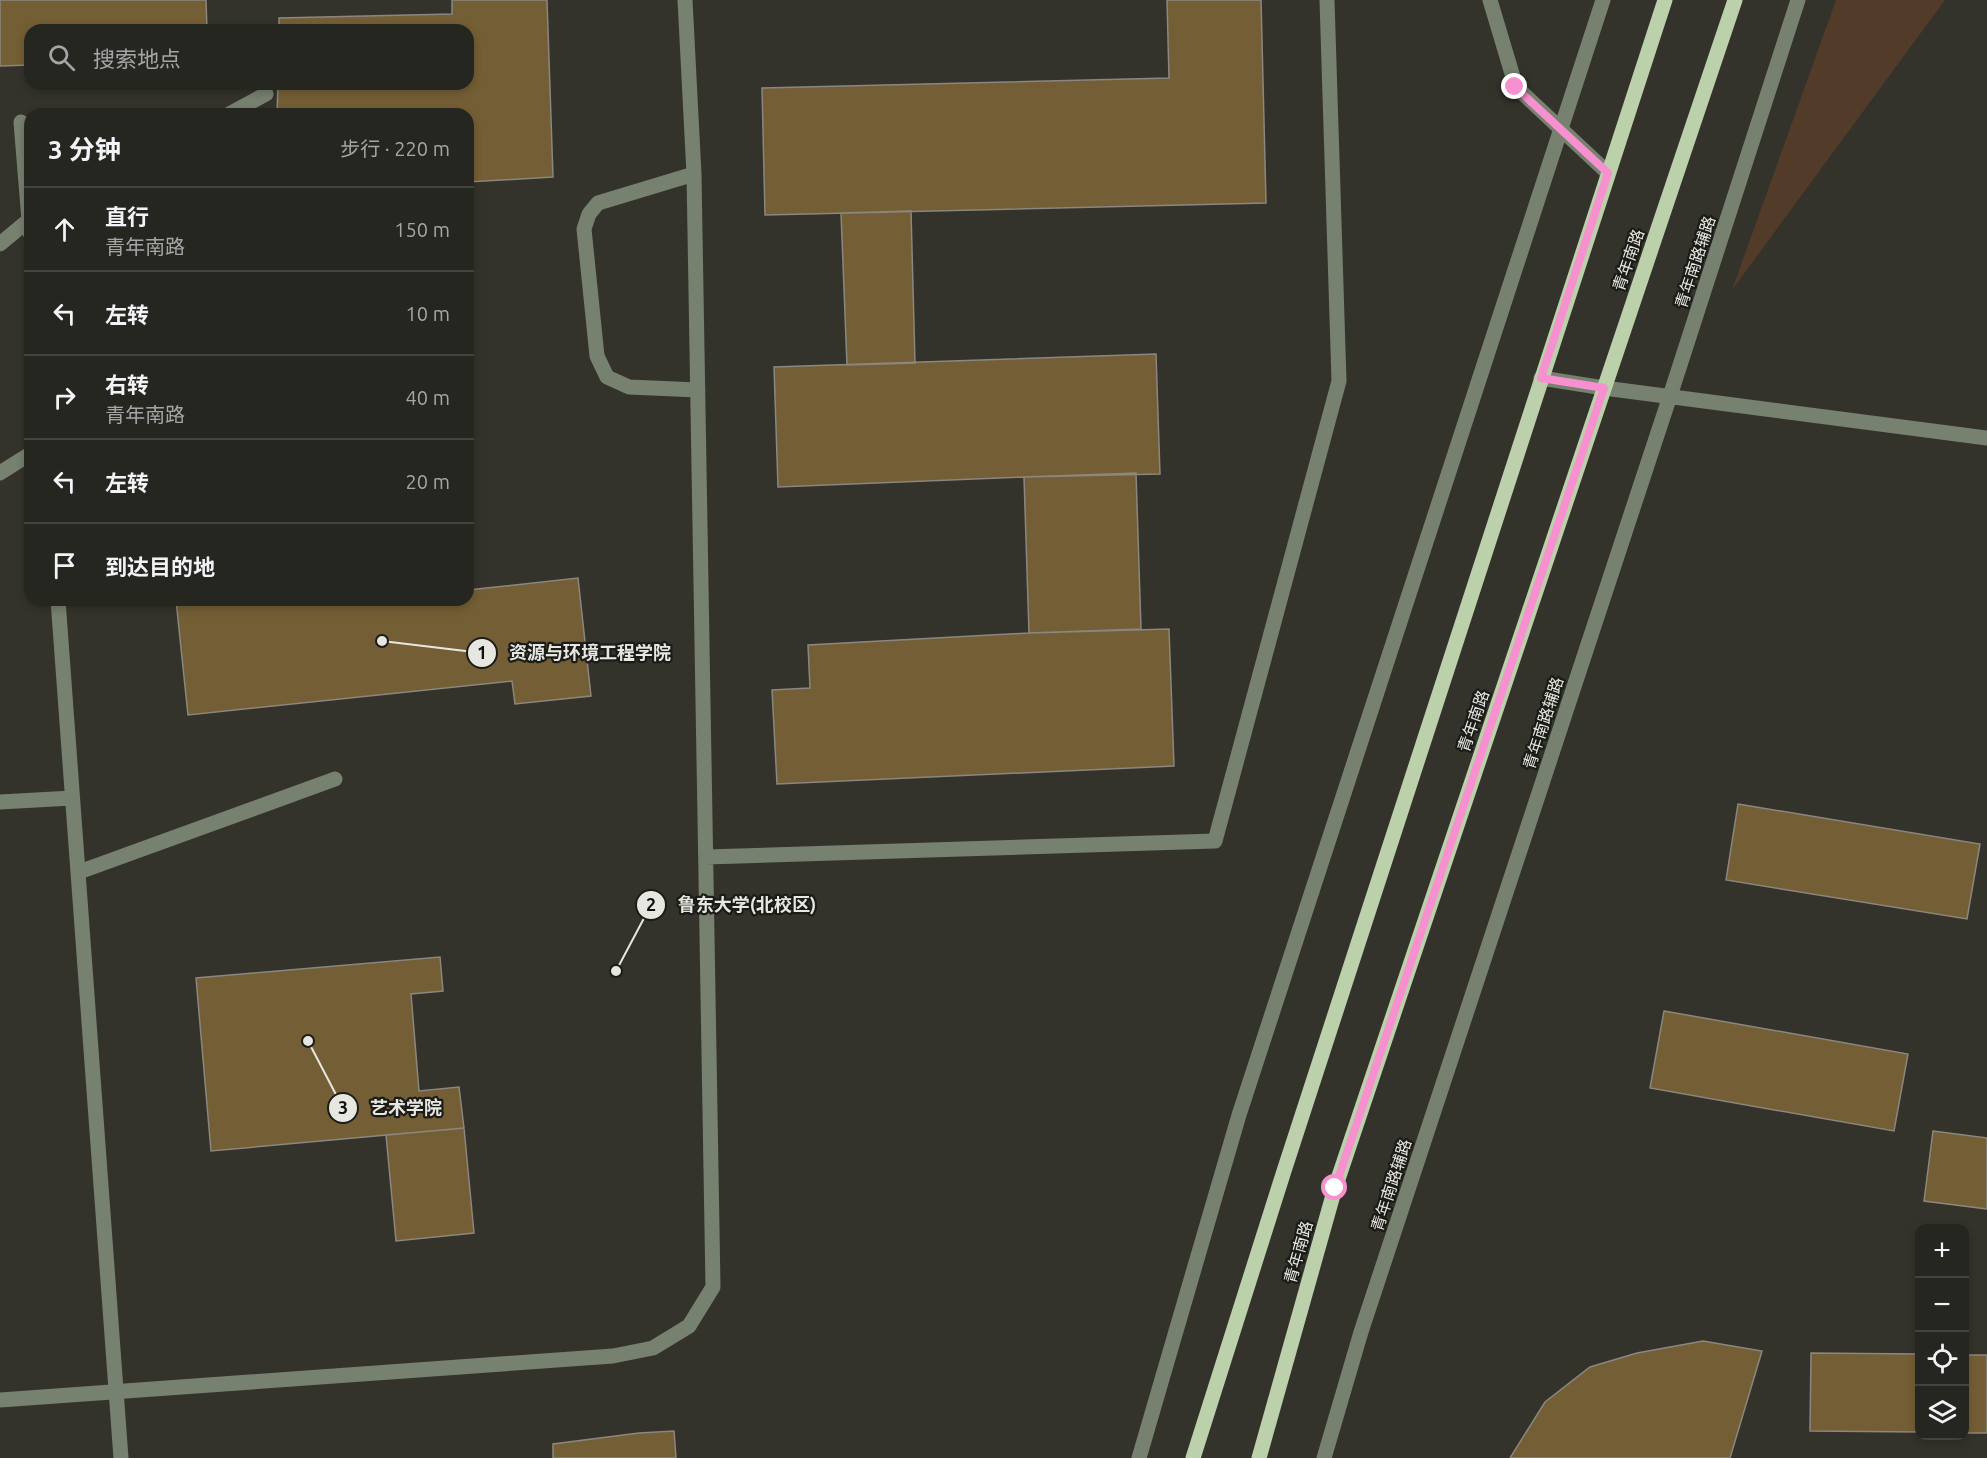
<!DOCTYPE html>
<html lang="zh">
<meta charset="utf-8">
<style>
:root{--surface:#262620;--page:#32322d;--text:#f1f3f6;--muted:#a4a5a5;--line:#42433e}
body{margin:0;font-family:Ubuntu,"Noto Sans SC",sans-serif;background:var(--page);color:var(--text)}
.controls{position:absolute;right:18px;bottom:18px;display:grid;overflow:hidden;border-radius:12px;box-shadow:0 3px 9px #0003}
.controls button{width:54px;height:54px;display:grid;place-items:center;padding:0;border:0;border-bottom:2px solid var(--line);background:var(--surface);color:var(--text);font:30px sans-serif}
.stop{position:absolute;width:18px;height:18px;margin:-14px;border:4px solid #f690cf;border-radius:50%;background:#fff}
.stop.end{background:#f690cf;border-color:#fff;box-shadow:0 2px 6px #0008}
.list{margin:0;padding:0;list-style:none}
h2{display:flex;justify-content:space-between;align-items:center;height:78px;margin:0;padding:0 24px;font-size:26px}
h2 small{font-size:20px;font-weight:400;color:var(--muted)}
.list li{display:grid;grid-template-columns:39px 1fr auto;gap:18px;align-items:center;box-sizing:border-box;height:84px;padding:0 24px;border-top:2px solid var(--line)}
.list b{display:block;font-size:22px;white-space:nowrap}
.list p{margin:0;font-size:20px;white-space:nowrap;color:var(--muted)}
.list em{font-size:20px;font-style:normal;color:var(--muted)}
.icon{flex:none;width:33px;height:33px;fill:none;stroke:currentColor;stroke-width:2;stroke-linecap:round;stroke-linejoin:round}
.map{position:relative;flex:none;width:1987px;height:1458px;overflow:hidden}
.search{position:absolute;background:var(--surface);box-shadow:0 3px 9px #0003;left:24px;top:24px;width:450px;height:66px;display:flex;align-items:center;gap:15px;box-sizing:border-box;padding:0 21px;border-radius:18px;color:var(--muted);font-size:22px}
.panel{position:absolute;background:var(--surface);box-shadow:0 3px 9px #0003;left:24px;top:108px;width:450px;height:498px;border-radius:18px}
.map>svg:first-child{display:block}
.green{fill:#523b29}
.building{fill:#745e35;stroke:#8b877e;stroke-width:1.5}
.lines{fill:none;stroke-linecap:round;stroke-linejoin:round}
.minor{stroke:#778170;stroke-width:15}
.major{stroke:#bbd0ab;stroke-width:15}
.route{stroke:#f690cf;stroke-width:8}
.labels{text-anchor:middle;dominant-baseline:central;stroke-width:4.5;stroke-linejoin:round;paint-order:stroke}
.street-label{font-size:16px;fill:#e7e7e2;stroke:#1b1b17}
.leader{fill:none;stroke:#e7e7e2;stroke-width:2}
.callout-dot{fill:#e7e7e2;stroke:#1b1b17;stroke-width:2}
.mark-label{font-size:18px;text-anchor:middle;font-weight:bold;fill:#111}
.callout-label{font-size:18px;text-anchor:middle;font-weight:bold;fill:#e7e7e2;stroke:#1b1b17;stroke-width:4.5;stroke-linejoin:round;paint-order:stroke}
</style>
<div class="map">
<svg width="1987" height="1458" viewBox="0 0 1987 1458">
<rect width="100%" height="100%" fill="#33332b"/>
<path class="green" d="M1836 0H1945L1732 290Z"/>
<path class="building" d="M0 0H206L207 30H30V65L0 66Z
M452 0H547L553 177 468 182V114H277L278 84H468V30H279V18L452 14Z
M1167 0H1261L1266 203 765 215 762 88 1169 78Z
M911 211 915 363 847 365 841 213Z
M1156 354 1160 474 1024 477 778 487 774 367Z
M1136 473 1141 629 1029 633 1024 477Z
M578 578 591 696 515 704 512 681 188 715 176 600H468V590Z
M1169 629 1174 766 777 784 772 690 810 688 808 645 1029 633Z
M1738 804 1980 844 1967 919 1726 880Z
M440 957 443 991 411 994 419 1091 459 1087 464 1128 211 1151 196 978Z
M1664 1011 1908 1054 1894 1131 1650 1088Z
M464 1128 474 1233 396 1241 386 1135Z
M1933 1131 1987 1138V1209L1924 1201Z
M1703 1341 1762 1351 1730 1458H1510L1545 1402 1590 1367 1637 1353Z
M1811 1353 1920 1354V1432L1810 1431Z
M1964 1355H1987V1433H1964Z
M674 1431 676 1458H553V1444L639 1433Z"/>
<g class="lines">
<path class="minor" d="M1490 0 1516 87 1608 173
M229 114 266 94
M21 122 30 233
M694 174 598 203 589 214 584 229 597 356 607 377 629 387 698 390
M0 244 30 219
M1541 378 1604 388 1987 438
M0 473 30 454
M58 600 121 1458
M0 802 72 798
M706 857 1215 841 1339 381 1327 0
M79 872 335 779
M0 1400 613 1356 653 1348 689 1326 713 1287 694 174 685 0
M1139 1458 1239 1115 1603 0
M1324 1458 1361 1332 1670 396 1798 0"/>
<path class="major" d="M1193 1458 1284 1171 1665 0
M1259 1458 1335 1188 1735 0"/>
</g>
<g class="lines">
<path class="route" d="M1335 1188 1604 388 1541 378 1608 173 1515 87"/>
</g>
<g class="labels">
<g class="street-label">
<text transform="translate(1628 260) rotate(-71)">青年南路</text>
<text transform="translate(1695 262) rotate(-72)">青年南路辅路</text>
<text transform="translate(1473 721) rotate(-71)">青年南路</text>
<text transform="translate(1543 723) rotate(-72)">青年南路辅路</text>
<text transform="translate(1391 1185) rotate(-72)">青年南路辅路</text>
<text transform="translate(1298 1252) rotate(-74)">青年南路</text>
</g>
</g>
<path class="leader" d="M382 641L482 653M616 971L651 905M308 1041L343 1108"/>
<g class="callout-dot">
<circle cx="382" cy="641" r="6"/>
<circle cx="616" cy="971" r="6"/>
<circle cx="308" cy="1041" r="6"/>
<circle cx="482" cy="653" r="15"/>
<circle cx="651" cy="905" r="15"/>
<circle cx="343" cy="1108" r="15"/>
</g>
<g class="mark-label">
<text x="482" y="659">1</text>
<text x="651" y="911">2</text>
<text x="343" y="1114">3</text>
</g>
<g class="callout-label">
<text x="590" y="659">资源与环境工程学院</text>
<text x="747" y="911">鲁东大学(北校区)</text>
<text x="406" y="1114">艺术学院</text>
</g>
</svg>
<div class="controls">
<button>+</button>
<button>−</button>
<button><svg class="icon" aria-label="locate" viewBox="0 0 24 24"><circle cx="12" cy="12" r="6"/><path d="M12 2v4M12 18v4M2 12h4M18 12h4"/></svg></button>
<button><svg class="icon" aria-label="layers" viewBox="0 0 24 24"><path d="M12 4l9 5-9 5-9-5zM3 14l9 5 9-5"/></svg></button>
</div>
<div class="stop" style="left:1335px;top:1188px"></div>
<div class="stop end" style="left:1515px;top:87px"></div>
<div class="search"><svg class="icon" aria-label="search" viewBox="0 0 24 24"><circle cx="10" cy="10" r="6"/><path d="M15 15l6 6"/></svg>搜索地点</div>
<section class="panel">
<h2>3 分钟<small>步行 · 220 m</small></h2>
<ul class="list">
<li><svg class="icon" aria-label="ahead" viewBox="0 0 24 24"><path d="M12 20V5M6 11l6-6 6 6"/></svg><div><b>直行</b><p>青年南路</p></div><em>150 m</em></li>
<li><svg class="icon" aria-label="left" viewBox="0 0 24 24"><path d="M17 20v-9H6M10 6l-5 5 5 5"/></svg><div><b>左转</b></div><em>10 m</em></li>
<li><svg class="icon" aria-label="right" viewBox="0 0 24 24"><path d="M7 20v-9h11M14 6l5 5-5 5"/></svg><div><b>右转</b><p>青年南路</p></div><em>40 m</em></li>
<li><svg class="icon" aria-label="left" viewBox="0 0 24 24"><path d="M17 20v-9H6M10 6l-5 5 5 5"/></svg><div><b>左转</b></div><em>20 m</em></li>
<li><svg class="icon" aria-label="arrive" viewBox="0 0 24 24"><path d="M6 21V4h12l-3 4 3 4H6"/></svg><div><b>到达目的地</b></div></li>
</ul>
</section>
</div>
